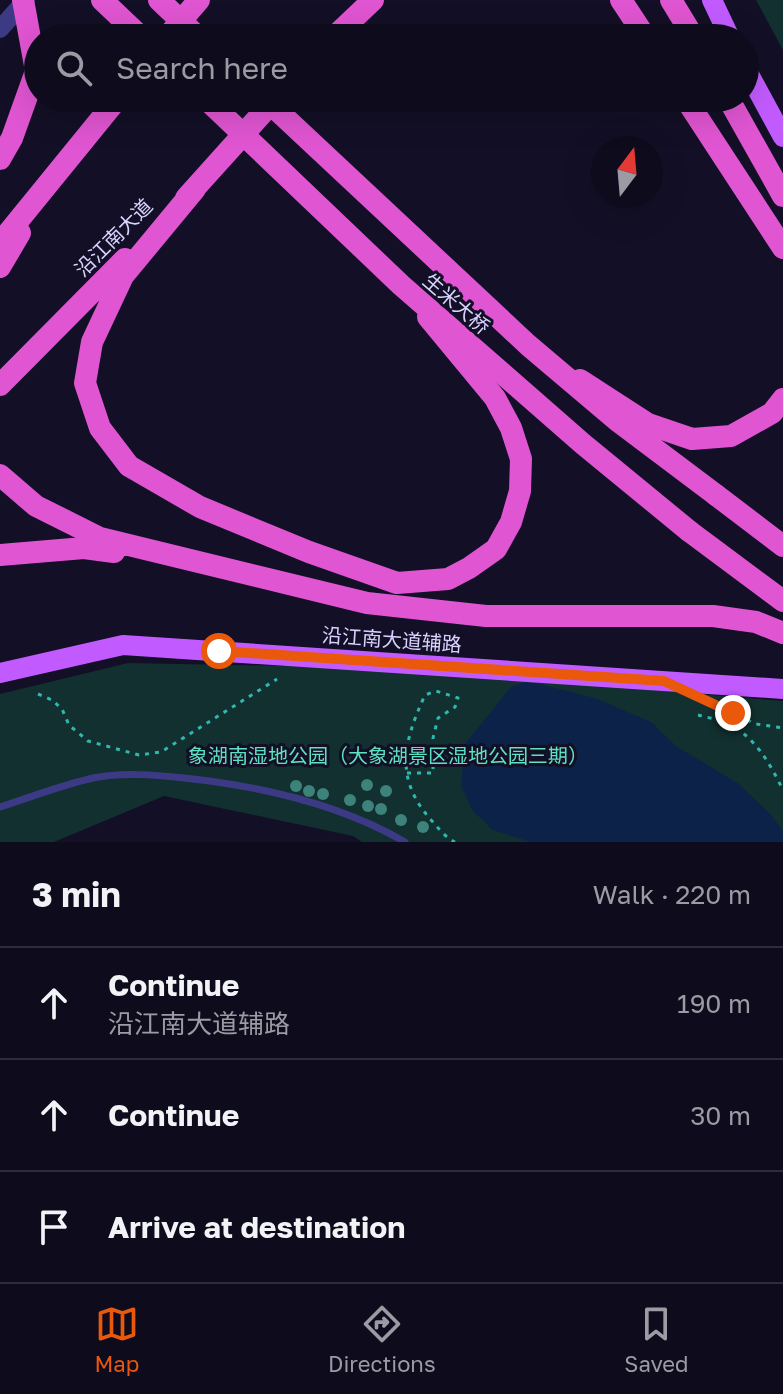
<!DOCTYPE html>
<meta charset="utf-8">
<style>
:root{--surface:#0e0b1c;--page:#1c1929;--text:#f1f3f6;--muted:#9b9ba3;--line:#2e2b3b;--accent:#ea580c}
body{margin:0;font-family:"Golos Text","Noto Sans SC",sans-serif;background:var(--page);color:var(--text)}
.compass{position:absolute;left:591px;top:136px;width:72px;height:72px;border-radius:50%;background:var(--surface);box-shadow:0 8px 32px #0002;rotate:16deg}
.stop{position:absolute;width:24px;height:24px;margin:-18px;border:6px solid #ea580c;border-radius:50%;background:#fff}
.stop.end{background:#ea580c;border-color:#fff;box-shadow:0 2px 8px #0008}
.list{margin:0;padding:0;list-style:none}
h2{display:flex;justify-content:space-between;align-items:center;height:104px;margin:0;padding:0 32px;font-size:34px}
h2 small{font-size:26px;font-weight:400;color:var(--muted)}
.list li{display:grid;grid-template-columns:52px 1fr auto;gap:24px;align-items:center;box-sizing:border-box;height:112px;padding:0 32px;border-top:2px solid var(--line)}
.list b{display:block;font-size:30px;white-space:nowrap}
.list p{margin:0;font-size:26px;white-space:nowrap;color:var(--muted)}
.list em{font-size:26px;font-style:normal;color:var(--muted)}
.icon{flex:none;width:44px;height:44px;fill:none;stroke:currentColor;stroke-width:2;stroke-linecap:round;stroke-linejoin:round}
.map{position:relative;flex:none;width:783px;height:842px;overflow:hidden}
.search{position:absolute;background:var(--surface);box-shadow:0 8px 32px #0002;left:24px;right:24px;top:24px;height:88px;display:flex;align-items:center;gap:20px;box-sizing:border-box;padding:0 28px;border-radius:44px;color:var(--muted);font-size:30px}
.sheet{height:440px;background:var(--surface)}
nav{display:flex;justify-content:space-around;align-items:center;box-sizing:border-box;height:112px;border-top:2px solid var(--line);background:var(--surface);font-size:22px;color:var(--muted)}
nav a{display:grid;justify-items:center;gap:4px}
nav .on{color:var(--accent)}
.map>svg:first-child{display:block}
.green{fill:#12302f}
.water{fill:#0c2248}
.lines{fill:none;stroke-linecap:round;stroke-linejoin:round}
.path{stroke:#2fb8b0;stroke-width:3;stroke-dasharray:4 6;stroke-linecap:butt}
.service{stroke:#3d3a85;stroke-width:7}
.tertiary{stroke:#3d3a85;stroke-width:18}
.primary{stroke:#c25bff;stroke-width:20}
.trunk{stroke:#e055d1;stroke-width:22}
.trunk-bridge{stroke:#e055d1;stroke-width:22}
.tree{fill:#3d827b}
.route{stroke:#ea580c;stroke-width:10}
.labels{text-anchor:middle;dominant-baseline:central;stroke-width:6;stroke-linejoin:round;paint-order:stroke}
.street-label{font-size:20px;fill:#d9d4ff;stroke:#130f26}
.park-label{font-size:20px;fill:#5fe0c0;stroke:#130f26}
</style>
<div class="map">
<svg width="783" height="842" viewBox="0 0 783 842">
<rect width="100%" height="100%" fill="#130f26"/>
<path class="green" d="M756 0H783V50Z
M128 663 396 668 783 701V842H362L353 836 164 796 54 842H0V694Z"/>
<path class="water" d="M525 682 539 684 595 698 651 722 676 746 739 784 771 815 783 831V842H531L493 830 472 810 461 785 465 744 511 687Z"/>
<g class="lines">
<path class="path" d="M38 694 52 700 62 709 69 725 88 741 139 755 161 752 277 679
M711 703 756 724 783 728
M698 715C708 718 720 719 729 724 756 738 770 764 783 790
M407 773H433V738L438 718 455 707 458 698 436 691 425 695C403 743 394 779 432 821 439 829 445 837 455 842"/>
<path class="service" d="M0 807C31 797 62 785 93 778 123 772 155 775 184 778 260 786 338 803 405 842"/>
<path class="tertiary" d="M0 29 26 0"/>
<path class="primary" d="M712 0 730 38
M745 67 783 137
M0 673 123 645 783 689"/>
<path class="trunk" d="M102 0 142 38
M621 0 646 38
M671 0 694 38
M166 38 199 0
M333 38 373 0
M685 98 783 248
M728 98 783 196
M195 189 123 276 92 342 85 383 100 428 129 466 200 507 309 552 397 583 448 579 469 568 496 549 511 522 520 491 521 459 511 428 495 398 428 317
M186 198 276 98
M0 243 118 98
M0 267 20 233
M580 380 648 424 692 439 731 436 772 413 783 399
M0 385 125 259
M0 475 36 506 100 538 367 603 486 616H713L756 622 783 633
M716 495 783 546
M689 531 783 601
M0 555 84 548 114 552"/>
<path class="trunk-bridge" d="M159 0 199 38
M205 98 401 285 583 444 689 531
M264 98 528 345 619 422 716 495
M0 159 12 138 36 71 23 0"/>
</g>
<g class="tree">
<circle cx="367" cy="785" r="6"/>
<circle cx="296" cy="786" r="6"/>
<circle cx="309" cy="791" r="6"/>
<circle cx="386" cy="791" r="6"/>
<circle cx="323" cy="794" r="6"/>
<circle cx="350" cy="800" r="6"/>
<circle cx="368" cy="806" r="6"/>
<circle cx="381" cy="809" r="6"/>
<circle cx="401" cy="820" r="6"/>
<circle cx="423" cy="827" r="6"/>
</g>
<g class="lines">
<path class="route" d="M219 651 664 681 733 713"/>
</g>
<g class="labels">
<g class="street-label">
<text transform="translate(113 237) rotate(-45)">沿江南大道</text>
<text transform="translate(457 303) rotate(41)">生米大桥</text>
<text transform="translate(392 639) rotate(4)">沿江南大道辅路</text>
</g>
<g class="park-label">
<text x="388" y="755">象湖南湿地公园（大象湖景区湿地公园三期）</text>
</g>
</g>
</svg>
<svg class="compass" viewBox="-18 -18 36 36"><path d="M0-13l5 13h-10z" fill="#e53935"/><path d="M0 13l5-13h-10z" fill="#9b9ba3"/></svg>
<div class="stop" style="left:219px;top:651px"></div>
<div class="stop end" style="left:733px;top:713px"></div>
<div class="search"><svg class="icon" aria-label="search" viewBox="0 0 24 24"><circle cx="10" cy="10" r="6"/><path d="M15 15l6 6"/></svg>Search here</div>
</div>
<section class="sheet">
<h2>3 min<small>Walk · 220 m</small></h2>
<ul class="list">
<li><svg class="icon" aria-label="ahead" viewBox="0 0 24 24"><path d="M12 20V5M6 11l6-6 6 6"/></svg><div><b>Continue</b><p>沿江南大道辅路</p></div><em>190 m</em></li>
<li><svg class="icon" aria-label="ahead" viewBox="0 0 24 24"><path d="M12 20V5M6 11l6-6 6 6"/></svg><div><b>Continue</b></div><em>30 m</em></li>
<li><svg class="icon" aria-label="arrive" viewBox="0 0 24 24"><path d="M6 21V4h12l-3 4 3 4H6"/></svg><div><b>Arrive at destination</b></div></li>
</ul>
</section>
<nav>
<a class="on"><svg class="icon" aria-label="map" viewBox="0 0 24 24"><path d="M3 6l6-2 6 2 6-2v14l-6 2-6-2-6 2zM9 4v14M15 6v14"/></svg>Map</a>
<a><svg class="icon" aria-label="directions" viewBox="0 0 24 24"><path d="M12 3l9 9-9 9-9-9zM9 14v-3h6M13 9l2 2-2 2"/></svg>Directions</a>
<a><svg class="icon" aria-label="saved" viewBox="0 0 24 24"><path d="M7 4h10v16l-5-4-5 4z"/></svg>Saved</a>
</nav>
